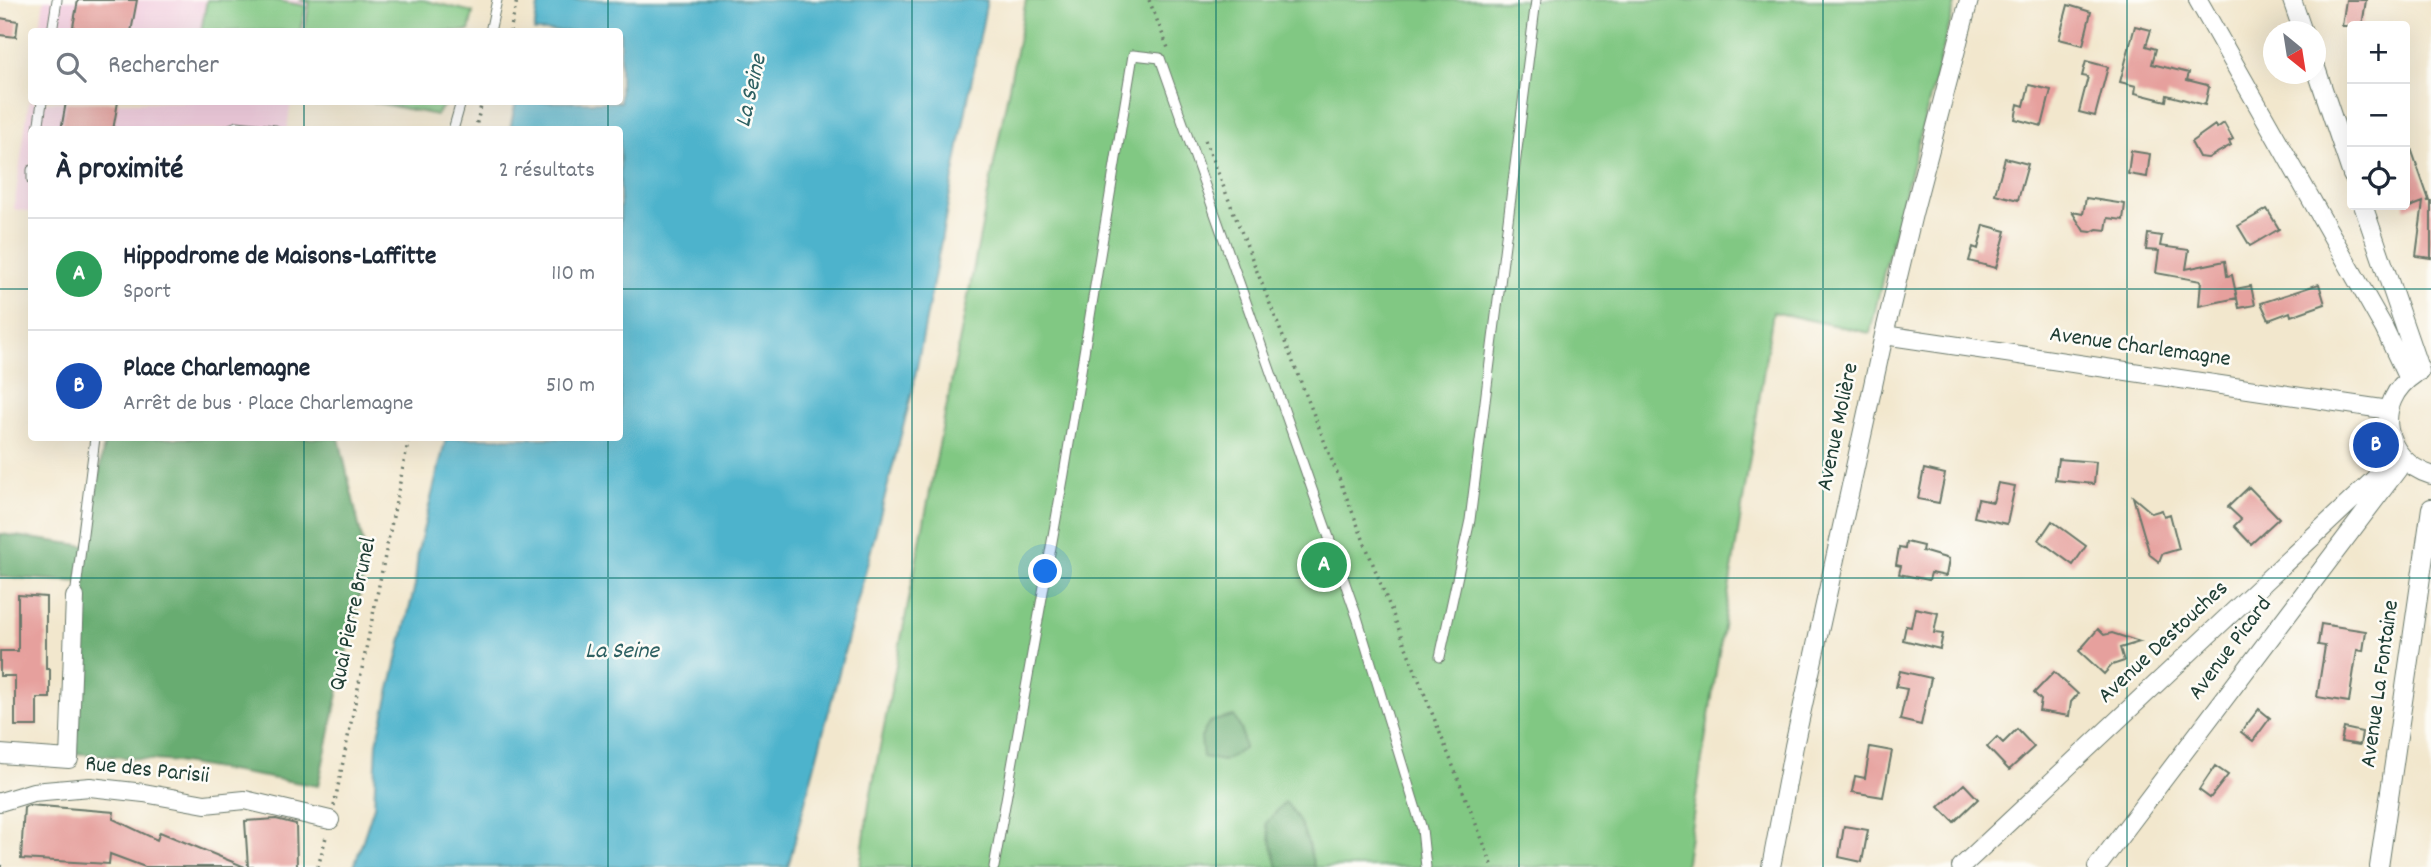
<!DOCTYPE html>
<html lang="fr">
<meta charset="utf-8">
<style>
:root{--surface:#fff;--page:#f6f6f7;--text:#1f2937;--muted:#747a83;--line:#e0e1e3;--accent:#7c3aed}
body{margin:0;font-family:Dekko,sans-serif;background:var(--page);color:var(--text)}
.controls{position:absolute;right:21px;top:21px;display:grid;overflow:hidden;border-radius:7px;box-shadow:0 7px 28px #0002}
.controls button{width:63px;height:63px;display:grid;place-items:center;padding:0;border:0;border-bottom:2px solid var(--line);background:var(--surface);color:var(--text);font:35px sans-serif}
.compass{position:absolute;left:2263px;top:21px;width:63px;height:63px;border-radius:50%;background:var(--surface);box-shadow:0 7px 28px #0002;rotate:150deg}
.you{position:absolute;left:1046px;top:572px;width:24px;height:24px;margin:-18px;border:5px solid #fff;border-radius:50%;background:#1a73e8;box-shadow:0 0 0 10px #1a73e833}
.badge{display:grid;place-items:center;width:46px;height:46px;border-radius:50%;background:var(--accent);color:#fff;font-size:23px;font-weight:700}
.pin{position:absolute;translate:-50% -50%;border:4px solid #fff;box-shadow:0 2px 7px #0006}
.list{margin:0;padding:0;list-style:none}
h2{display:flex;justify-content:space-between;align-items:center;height:91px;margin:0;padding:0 28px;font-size:30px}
h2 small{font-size:23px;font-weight:400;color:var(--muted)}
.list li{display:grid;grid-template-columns:46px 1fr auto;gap:21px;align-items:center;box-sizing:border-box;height:112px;padding:0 28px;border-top:2px solid var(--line)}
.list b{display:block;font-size:26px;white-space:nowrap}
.list p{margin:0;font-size:23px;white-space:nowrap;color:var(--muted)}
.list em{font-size:23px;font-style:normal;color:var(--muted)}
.icon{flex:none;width:38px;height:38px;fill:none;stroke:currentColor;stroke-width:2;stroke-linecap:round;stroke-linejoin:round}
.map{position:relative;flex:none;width:2431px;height:867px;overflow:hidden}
.search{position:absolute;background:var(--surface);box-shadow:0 7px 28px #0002;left:28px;top:28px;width:595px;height:77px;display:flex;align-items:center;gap:18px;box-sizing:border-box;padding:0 24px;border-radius:7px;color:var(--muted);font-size:26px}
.panel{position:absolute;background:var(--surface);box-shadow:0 7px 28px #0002;left:28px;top:126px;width:595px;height:315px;border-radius:7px}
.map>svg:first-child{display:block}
.built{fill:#f3cfe0}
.green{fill:#81c883;stroke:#50825c;stroke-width:2}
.forest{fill:#68ac71;stroke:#447452;stroke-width:2}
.water{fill:#4eb3cc;stroke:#367880;stroke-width:2}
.building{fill:#e6a09d}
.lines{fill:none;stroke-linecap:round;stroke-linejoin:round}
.service-casing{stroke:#69786a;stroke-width:11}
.minor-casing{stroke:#69786a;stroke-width:20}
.path{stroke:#69786a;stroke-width:3.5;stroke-dasharray:2 5;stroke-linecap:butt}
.service{stroke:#fff;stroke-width:9}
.minor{stroke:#fff;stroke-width:18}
.grid{fill:none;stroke:#0f766e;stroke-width:2;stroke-opacity:0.55}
.labels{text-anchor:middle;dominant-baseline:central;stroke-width:5;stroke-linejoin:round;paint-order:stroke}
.street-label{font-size:23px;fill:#1f3d34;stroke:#fdfcf7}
.water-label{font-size:24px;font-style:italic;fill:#2d6062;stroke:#fdfcf7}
</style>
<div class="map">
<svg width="2431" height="867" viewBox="0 0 2431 867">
<rect width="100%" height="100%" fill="#fdfcf7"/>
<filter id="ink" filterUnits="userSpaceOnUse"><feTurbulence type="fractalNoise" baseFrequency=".0143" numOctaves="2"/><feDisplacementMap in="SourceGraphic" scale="14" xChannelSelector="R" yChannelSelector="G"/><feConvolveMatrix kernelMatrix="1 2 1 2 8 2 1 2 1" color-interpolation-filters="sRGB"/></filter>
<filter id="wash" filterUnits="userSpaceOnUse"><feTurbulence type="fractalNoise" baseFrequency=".00686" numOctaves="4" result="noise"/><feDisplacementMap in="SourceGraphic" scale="28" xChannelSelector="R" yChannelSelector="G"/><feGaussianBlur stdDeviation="1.57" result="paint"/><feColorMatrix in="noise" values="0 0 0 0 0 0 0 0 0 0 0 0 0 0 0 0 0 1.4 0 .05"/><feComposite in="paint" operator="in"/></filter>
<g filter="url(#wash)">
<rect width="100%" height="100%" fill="#f2e7cd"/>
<path class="built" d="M44 0H299L310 3 304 31 39 32Z
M31 86 32 102H291L287 129 32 130 31 212 14 209Z"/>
<path class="green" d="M207 0H273L306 6 300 31H201Z
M299 0H423L473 12 469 31H304L310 3Z
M1026 0H1956L1884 272 1870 333 1773 312 1685 867H860L870 798Z
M372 102H447L436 115Z"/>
<path class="forest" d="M105 438H339L367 561 318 786 176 762 74 753 85 582 0 577V534L87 546Z
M1234 716 1242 731 1244 749 1223 761 1203 757 1201 738 1209 722Z
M1285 802C1302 819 1309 844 1314 867H1278L1266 823Z"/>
<path class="water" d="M539 0H987L912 393 788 867H354L374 806 377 743 415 585 418 551 446 438H620V130L510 129 516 102H620V32L534 31Z"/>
<g id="blocks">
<path class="building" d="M78 0H137L131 32H72Z
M2346 0H2366L2362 26H2342Z
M2068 5 2091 12 2083 45 2059 39Z
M0 18 18 21 16 37 0 35Z
M2135 26 2151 30 2146 46 2156 49 2152 64 2189 73 2187 80 2207 85 2209 87 2205 105 2167 95 2166 101 2135 93 2136 86 2120 82Z
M2086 61 2108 67 2095 116 2079 112 2088 77 2082 76Z
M2029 85 2051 90 2042 126 2015 119 2018 104 2024 106Z
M66 102H118L113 130H61Z
M2224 123 2233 139 2229 141 2231 145 2208 158 2199 157 2191 142 2215 125 2217 128Z
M2405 137H2407L2429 200 2427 201H2431V258L2416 256 2423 202 2405 209Z
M2131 151 2150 154 2147 177 2128 174Z
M2005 158 2028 164 2018 200 1995 194Z
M2086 198 2125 204 2123 220 2108 218 2106 230 2097 229 2091 232 2084 231 2072 212 2083 214Z
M2267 209 2279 229 2250 246 2238 226Z
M1984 225 2006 231 1996 268 1969 261 1973 247 1978 249Z
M2148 234 2162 236 2160 246 2189 250 2186 269 2225 261 2227 276 2232 275 2237 298 2199 306 2201 281 2156 273 2159 251 2146 250Z
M2319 284 2325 304 2291 316 2290 312 2269 320 2261 303Z
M2251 286 2255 305 2239 308 2235 289Z
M2058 459 2096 462 2094 484 2055 480Z
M1924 469 1945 474 1939 503 1918 499Z
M1998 483 2015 486 2007 524 1974 517 1978 499 1993 502Z
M2249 487 2279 518 2251 544 2234 526 2241 519 2228 507Z
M2133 497 2152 513 2162 510 2164 516 2170 514 2179 549 2162 554 2159 562 2150 555Z
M2052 521 2086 546 2073 565 2039 540Z
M1906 542 1923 546 1922 551 1949 559 1946 576 1931 573 1929 580 1899 574 1901 566 1896 565 1899 548 1905 549Z
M18 595 46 597V669H50V698H37V726H15V676H0V651H18Z
M1915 608 1938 613 1934 633 1943 634 1940 649 1903 640 1906 626 1911 627Z
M2321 624 2366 631 2363 651 2357 650 2349 702 2317 697 2325 646 2318 645Z
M2098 629 2104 635 2112 633 2140 642 2120 648 2124 661 2112 665 2104 674 2079 651Z
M1900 671 1931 678 1921 725 1900 720 1907 689 1896 687Z
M2054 672 2078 694 2071 702 2069 716 2039 711 2041 700 2034 693Z
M2259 709 2270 718 2253 741 2241 732Z
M2344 728 2362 732 2360 745 2341 742Z
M2017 729 2034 747 2009 770 1987 747 1997 737 2003 743Z
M1870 747 1892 751 1883 797 1852 792 1855 776 1865 778Z
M2215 766 2228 775 2210 798 2199 790Z
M1964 784 1978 799 1954 822 1939 807Z
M29 805 114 812 113 819 157 840 160 832 245 867H145L110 854 109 864 21 859 24 807Z
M276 819 296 824 297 867H248L245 821Z
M1844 826 1868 830 1862 862 1839 857Z"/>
</g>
</g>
<g filter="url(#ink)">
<use href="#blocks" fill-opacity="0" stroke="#69786a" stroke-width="2"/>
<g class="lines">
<g class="service-casing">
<path id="service" d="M52 32 57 0
M490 32 497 0
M38 130 42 102
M227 130 237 126 275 130
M453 130 461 102
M32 170V180
M75 597 95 438
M1440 657 1470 520 1536 0
M994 867 1064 474 1133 55 1160 58 1357 617 1422 829 1426 867"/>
</g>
<g class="minor-casing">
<path id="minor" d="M2198 0 2384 328 2408 379
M2292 0 2303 32
M2316 68 2352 175
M2363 205 2420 371
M1884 335 2389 410
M2415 374C2372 402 2383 460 2431 475
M0 754 69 759 75 597
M0 802 33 792 90 787 144 793 205 804 245 800 330 820
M1771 867 1794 746 1884 335 1913 214 1969 0
M1961 867 2400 455
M2097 867 2398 469
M2379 867 2431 508"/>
</g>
<path class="path" d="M1149 0 1168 48
M510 32 517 0
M475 130 482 102
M1205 140 1493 867
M334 806 409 438
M0 866 5 867
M318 867 326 837"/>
<use href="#service" class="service"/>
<use href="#minor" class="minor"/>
</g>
</g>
<path class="grid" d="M304 0V32M608 0V32M912 0V867M1216 0V867M1519 0V867M1823 0V867M2127 0V867M304 102V130M608 102V130M0 289H32M620 289H2431M304 438V867M608 438V867M0 578H2431"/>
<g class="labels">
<g class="street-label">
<text transform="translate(2140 348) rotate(8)">Avenue Charlemagne</text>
<text transform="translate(1839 427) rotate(-78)">Avenue Molière</text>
<text transform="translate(354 614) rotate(-78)">Quai Pierre Brunel</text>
<text transform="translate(2164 643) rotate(-43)">Avenue Destouches</text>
<text transform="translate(2231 649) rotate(-53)">Avenue Picard</text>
<text transform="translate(2381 684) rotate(-82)">Avenue La Fontaine</text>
<text transform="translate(147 771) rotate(6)">Rue des Parisii</text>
</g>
<g class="water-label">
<text transform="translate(752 91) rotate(-77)">La Seine</text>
<text x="622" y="652">La Seine</text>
</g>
</g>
</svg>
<div class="controls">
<button>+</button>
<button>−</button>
<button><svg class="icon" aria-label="locate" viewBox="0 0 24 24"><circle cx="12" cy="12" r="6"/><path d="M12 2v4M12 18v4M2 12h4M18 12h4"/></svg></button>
</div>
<svg class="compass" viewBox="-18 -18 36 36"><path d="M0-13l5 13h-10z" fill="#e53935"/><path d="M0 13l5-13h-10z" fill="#747a83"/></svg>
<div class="you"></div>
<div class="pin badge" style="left:1324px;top:565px;background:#2e9e5b">A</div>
<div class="pin badge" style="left:2376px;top:445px;background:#1a4fb4">B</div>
<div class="search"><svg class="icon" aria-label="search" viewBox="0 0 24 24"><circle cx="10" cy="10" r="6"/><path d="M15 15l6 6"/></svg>Rechercher</div>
<section class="panel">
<h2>À proximité<small>2 résultats</small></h2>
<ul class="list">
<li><span class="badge" style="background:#2e9e5b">A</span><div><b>Hippodrome de Maisons-Laffitte</b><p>Sport</p></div><em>110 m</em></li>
<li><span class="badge" style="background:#1a4fb4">B</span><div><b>Place Charlemagne</b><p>Arrêt de bus · Place Charlemagne</p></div><em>510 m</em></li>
</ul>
</section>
</div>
